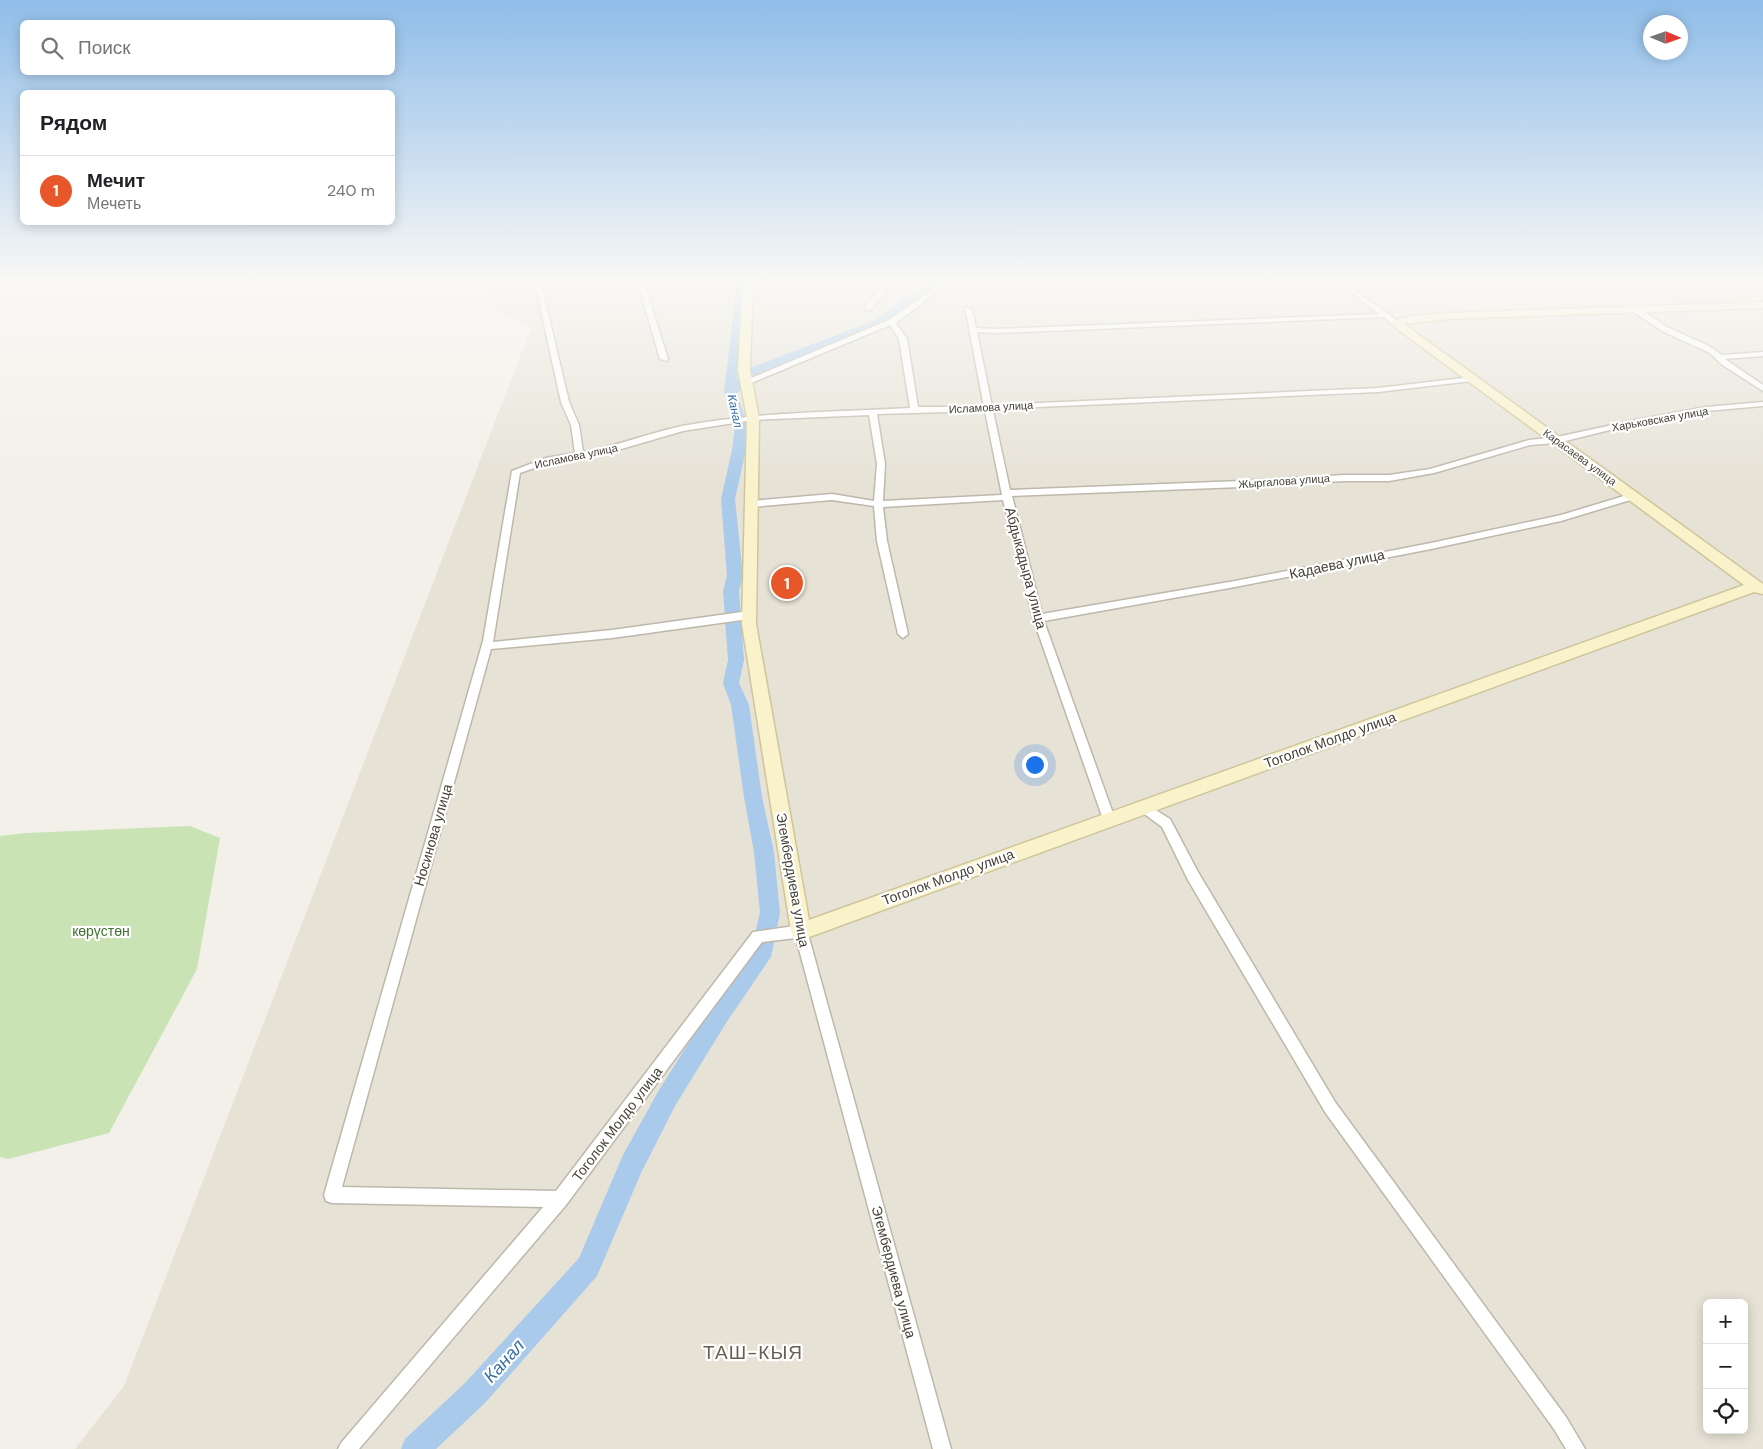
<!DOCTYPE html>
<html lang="ru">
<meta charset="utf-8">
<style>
:root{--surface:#fff;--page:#f6f6f6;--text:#202124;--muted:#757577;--line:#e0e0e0;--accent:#e7572a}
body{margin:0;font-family:"DM Sans",sans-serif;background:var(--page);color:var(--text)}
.controls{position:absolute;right:15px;bottom:15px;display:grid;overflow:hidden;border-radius:8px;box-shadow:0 2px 12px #0003}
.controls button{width:45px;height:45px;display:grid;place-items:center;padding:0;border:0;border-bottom:1px solid var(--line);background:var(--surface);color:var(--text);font:25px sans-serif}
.compass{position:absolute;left:1643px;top:15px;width:45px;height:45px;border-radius:50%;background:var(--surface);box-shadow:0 2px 12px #0003;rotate:92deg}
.you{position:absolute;left:1034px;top:764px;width:18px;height:18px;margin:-12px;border:4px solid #fff;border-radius:50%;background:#1a73e8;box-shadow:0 0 0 8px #1a73e833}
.badge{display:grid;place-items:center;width:32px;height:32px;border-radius:50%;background:var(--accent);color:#fff;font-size:16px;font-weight:700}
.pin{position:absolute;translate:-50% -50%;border:2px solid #fff;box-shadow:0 1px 5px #0006}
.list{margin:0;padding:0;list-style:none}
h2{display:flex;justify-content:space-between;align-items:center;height:65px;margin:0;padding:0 20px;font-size:21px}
h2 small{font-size:16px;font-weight:400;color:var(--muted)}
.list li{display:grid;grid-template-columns:32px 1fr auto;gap:15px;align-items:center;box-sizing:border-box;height:70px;padding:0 20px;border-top:1px solid var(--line)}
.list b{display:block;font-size:19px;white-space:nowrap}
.list p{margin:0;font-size:16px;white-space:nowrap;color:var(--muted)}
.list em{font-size:16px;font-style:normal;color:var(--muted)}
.icon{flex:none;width:28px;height:28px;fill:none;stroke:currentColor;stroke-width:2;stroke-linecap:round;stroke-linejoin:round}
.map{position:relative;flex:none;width:1763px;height:1449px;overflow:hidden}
.search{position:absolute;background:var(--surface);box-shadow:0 2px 12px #0003;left:20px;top:20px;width:375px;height:55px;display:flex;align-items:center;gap:12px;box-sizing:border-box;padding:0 18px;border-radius:8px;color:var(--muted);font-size:19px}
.panel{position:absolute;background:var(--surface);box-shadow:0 2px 12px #0003;left:20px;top:90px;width:375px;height:135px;border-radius:8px}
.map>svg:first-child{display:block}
.residential{fill:#e6e2d6;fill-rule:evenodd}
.green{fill:#cae3b4}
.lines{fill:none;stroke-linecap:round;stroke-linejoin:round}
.river{fill:#a9caea;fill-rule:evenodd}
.building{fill:#d3ccbe}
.street-casing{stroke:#bdb8ab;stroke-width:3}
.secondary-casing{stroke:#cec59b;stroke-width:3}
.street{fill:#fff;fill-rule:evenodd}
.secondary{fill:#faf2ca;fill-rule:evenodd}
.labels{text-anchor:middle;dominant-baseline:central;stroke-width:4.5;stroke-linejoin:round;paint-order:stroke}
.far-street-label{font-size:11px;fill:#454137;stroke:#fff}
.far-water-label{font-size:12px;font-style:italic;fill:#396fa7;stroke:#fff}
.street-label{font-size:14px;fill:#454137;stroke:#fff}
.park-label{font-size:14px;fill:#42712f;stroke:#fff}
.near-water-label{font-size:18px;font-style:italic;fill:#396fa7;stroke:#fff}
.near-quarter-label{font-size:19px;letter-spacing:1px;fill:#675f4f;stroke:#fff}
</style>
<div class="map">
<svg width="1763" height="1449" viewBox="0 0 1763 1449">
<rect width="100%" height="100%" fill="#f2f0e8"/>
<path class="residential" d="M484 283H1763V1449H75L124 1386 531 328 494 307ZM1707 1303H1744V1430H1707Z"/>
<path class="green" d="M190 826 220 838 197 969 109 1133 8 1159 0 1157V836L26 833Z"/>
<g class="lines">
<path class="river" d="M734 283H744L746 292 737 380 753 367 873 321 928 283H939L881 325 761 373 737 393 747 424 746 450 735 499 743 576 739 591 744 660 739 683 749 705 762 797 774 852 780 913 771 957 726 1023 675 1106 641 1173 597 1276 485 1403 436 1449H401L405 1439 465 1383 579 1258 623 1155 659 1090 710 1009 750 953 760 913 754 852 744 797 731 705 723 683 728 660 723 591 727 576 721 499 732 450 735 424 724 392 736 292Z"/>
</g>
<path class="building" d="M796 566 794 588H781L780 567Z"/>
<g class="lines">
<g class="street-casing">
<path id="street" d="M535 283H541L569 402 579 425 583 452C617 446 649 433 682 426 757 412 834 412 910 408L899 339 890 325 749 384 742 382 889 320 942 283H949L896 323 907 339 918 407H984L965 307 972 309 976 328 997 329 1379 314 1339 283H1346L1400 323 1393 325 1384 317 997 333 977 332 992 406 1038 403 1378 388 1472 377 1476 379 1472 381 1378 392 1038 407 993 411 1010 490 1241 481 1344 475H1389L1430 469 1529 440 1557 437 1626 422 1706 407 1763 402V406L1706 411 1626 426 1557 443 1530 445 1434 473 1389 481H1344L1241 487 1012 496 1042 614 1235 581 1431 543 1561 515 1634 493 1639 496 1637 498 1561 521 1431 549 1235 587 1044 621 1115 819 1113 823 1109 824 1105 823 1103 819 1033 618 1003 500 883 507 887 541 908 634 903 638 898 634 877 541 874 506 832 500 751 507 746 504 751 501 832 494 874 501 877 464 869 415 753 420 683 431 604 454 551 462 520 473 493 642 612 630 749 611 754 615 749 619 612 638 491 649 342 1187 556 1191 753 932 801 925 806 927 951 1449H933L796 938 762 942 566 1205 359 1449H338L341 1443 543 1207 332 1203 326 1201 324 1195 483 641 512 471 546 458 575 453 571 425 561 402ZM985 411 1002 495 883 501 885 464 877 414Z
M638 283H644L668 359 667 361 660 359Z
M885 283H891L871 310H865V306Z
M1633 308H1639L1667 327 1709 346 1722 355 1763 352V356L1725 359 1763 385V391L1721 364 1710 353 1666 333 1633 312Z
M1143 802 1170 819 1198 872 1335 1102 1566 1417 1585 1449H1566L1554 1429 1325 1112 1188 880 1162 827 1139 810 1137 807 1139 804Z"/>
</g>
<g class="secondary-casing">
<path id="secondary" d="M743 283H753L750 370 759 418 756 624 809 920 1744 585 1392 325 1391 323 1392 321 1411 316 1449 313 1763 302V308L1449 319 1404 324 1763 584V594L1754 592 801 940 794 937 791 931 742 624 747 418 738 370Z"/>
</g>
<use href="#street" class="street"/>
<use href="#secondary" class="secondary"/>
</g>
<linearGradient id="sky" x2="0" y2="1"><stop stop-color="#8fbde9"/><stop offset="0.58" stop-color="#f9f8f5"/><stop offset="1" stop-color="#f9f8f5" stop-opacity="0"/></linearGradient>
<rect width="1763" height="485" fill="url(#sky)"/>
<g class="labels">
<g class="far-street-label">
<text transform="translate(991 407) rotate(-3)">Исламова улица</text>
<text transform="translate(1660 419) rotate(-10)">Харьковская улица</text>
<text transform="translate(576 456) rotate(-12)">Исламова улица</text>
<text transform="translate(1580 457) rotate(36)">Карасаева улица</text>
<text transform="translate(1284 481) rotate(-4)">Жыргалова улица</text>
</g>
<g class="far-water-label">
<text transform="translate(735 411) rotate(78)">Канал</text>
</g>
<g class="street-label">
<text transform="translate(1337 564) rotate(-12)">Кадаева улица</text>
<text transform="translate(1026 568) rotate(75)">Абдыкадыра улица</text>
<text transform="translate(1330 740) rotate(-20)">Тоголок Молдо улица</text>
<text transform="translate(433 835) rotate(-74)">Носинова улица</text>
<text transform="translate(948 877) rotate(-20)">Тоголок Молдо улица</text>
<text transform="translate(793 880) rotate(80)">Эгембердиева улица</text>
<text transform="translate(617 1124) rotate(-53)">Тоголок Молдо улица</text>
<text transform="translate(894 1272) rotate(75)">Эгембердиева улица</text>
</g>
<g class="park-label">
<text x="101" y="931">көрүстөн</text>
</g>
<g class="near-water-label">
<text transform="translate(504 1361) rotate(-48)">Канал</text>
</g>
<g class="near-quarter-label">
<text x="753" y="1352">ТАШ-КЫЯ</text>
</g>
</g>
</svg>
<div class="controls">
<button>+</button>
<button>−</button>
<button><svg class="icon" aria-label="locate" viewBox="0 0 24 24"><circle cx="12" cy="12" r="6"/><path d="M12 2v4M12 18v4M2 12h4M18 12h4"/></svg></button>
</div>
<svg class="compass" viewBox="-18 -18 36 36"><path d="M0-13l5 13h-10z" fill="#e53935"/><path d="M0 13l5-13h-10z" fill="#757577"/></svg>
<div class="you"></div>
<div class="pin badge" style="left:787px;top:583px">1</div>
<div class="search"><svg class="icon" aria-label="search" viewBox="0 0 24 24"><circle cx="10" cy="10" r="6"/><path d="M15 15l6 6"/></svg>Поиск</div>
<section class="panel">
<h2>Рядом<small></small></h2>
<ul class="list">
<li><span class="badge">1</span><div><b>Мечит</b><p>Мечеть</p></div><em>240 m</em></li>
</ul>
</section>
</div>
